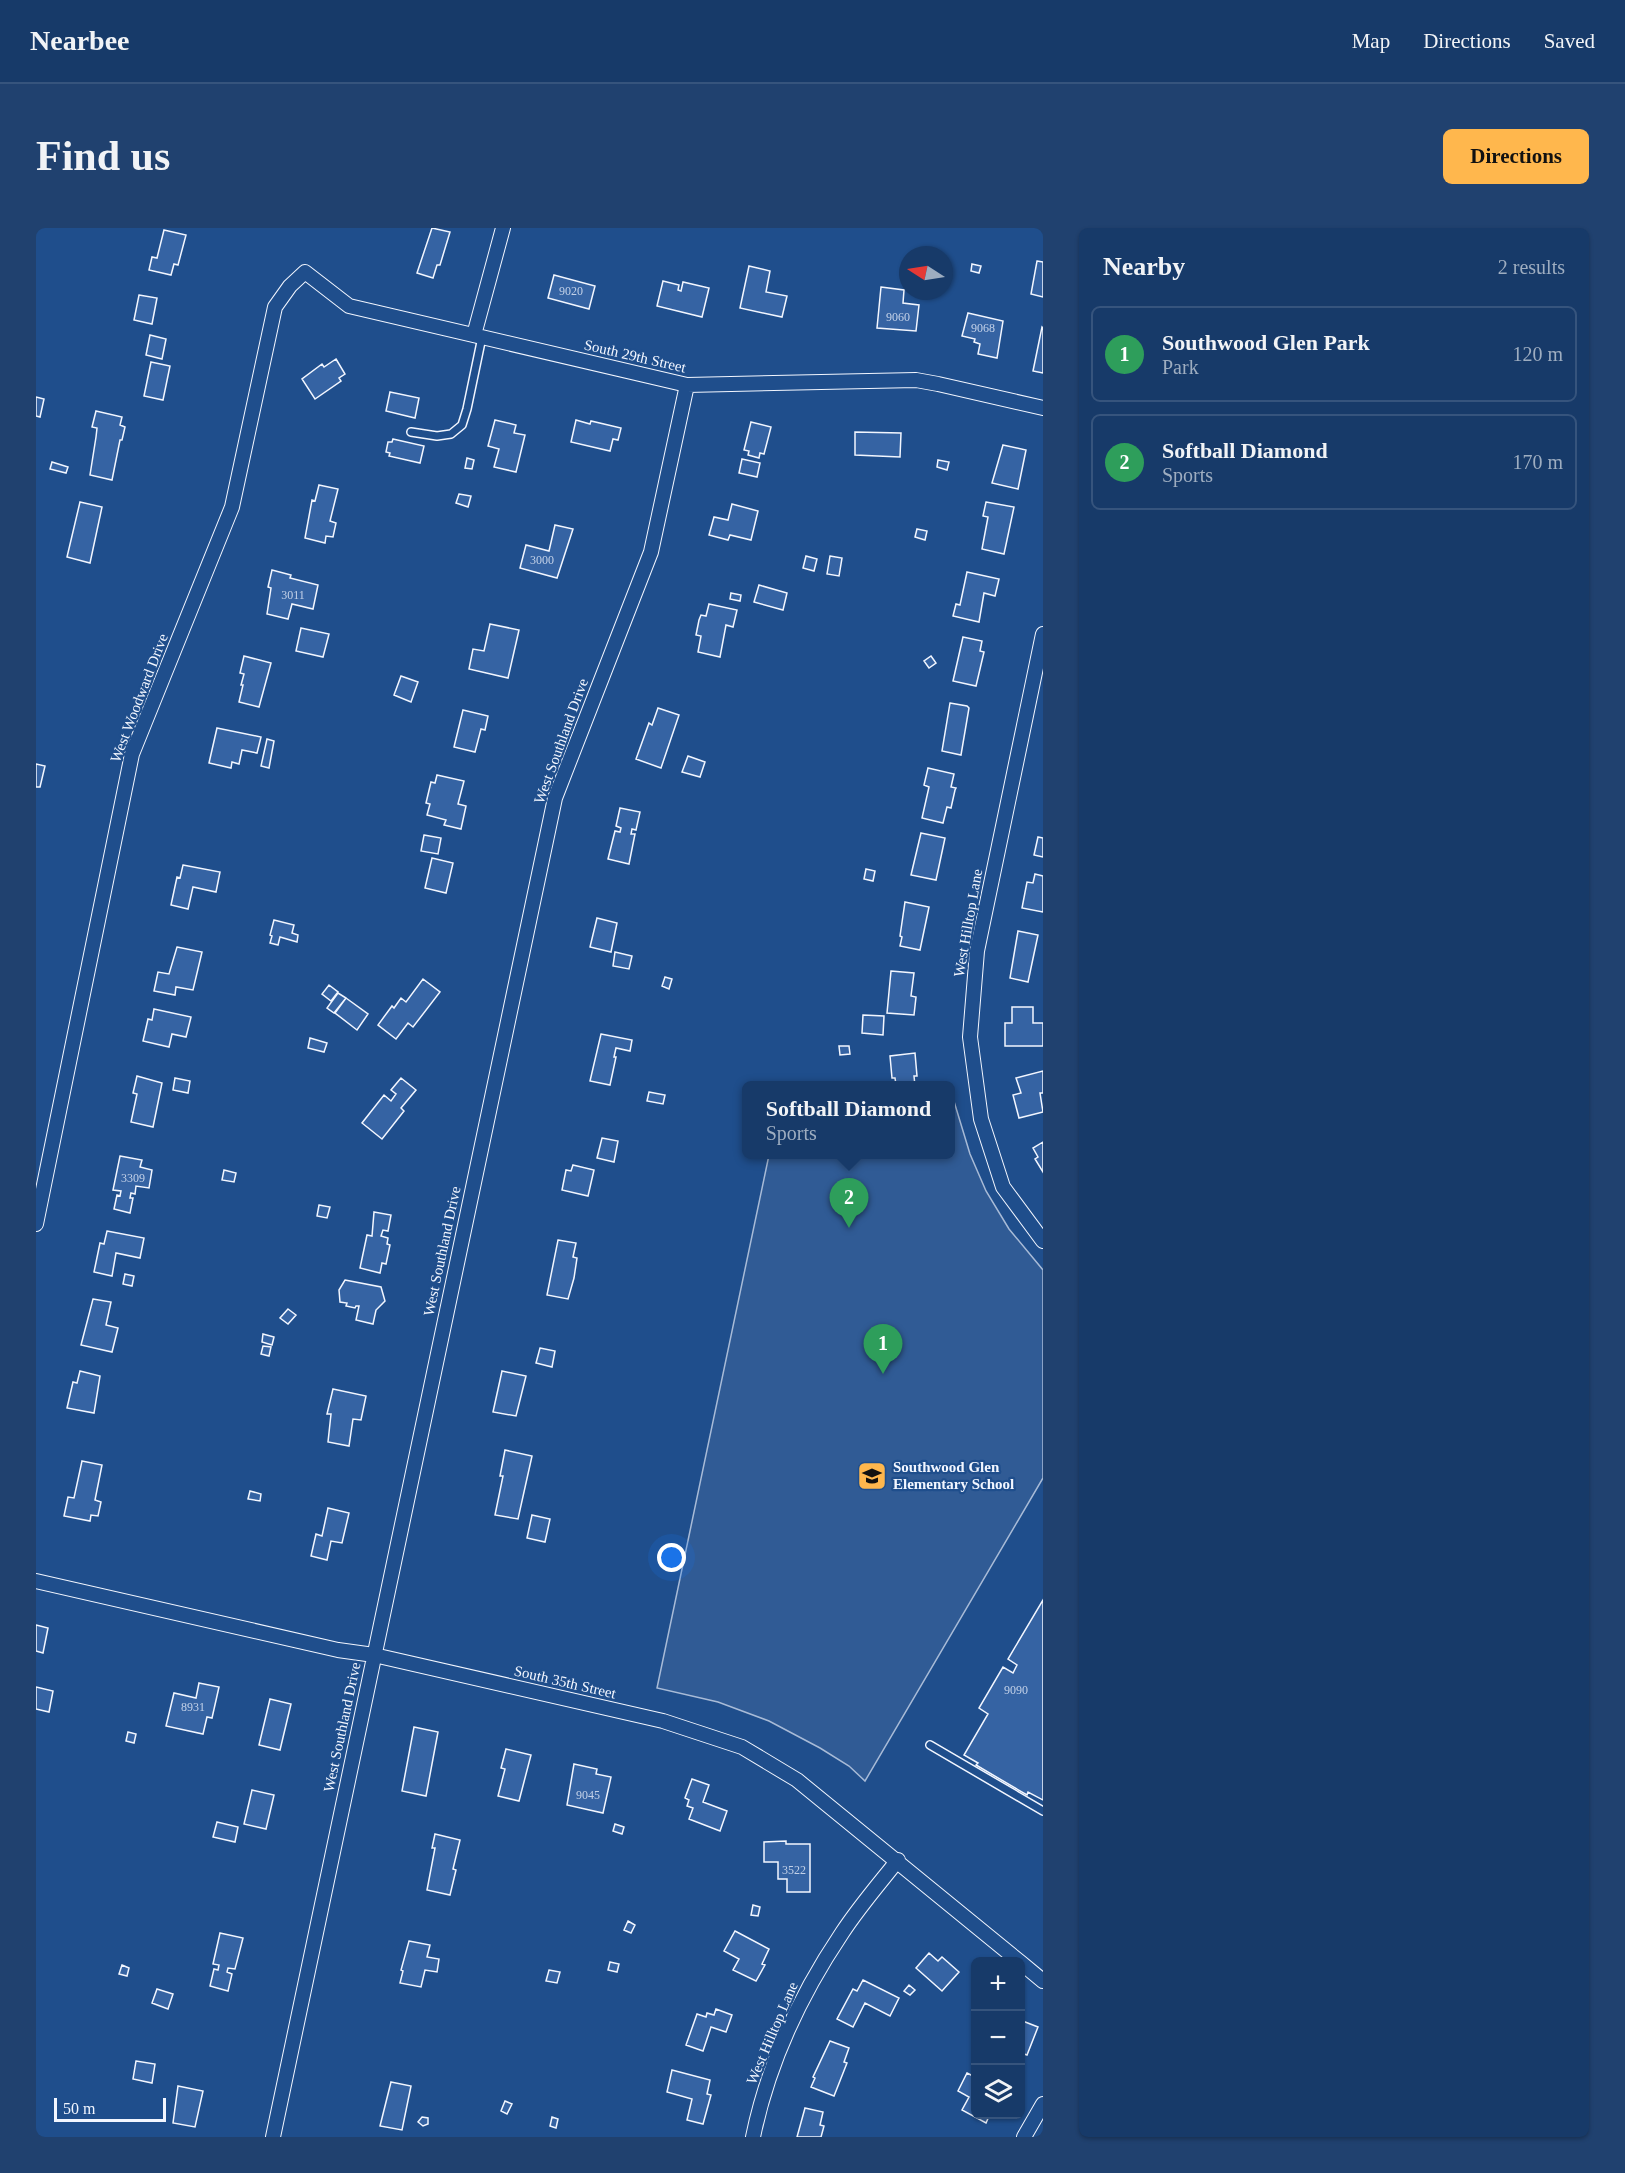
<!DOCTYPE html>
<meta charset="utf-8">
<style>
:root{--surface:#173a69;--page:#20416f;--text:#f1f3f6;--muted:#9eadc0;--line:#36547d;--accent:#ffb74d}
body{margin:0;font-family:Georgia,serif;background:var(--page);color:var(--text)}
.controls{position:absolute;right:18px;bottom:18px;display:grid;overflow:hidden;border-radius:9px;box-shadow:0 2px 4px #0004}
.controls button{width:54px;height:54px;display:grid;place-items:center;padding:0;border:0;border-bottom:2px solid var(--line);background:var(--surface);color:var(--text);font:30px sans-serif}
.compass{position:absolute;left:863px;top:18px;width:54px;height:54px;border-radius:50%;background:var(--surface);box-shadow:0 2px 4px #0004;rotate:282deg}
.scale{position:absolute;left:18px;bottom:15px;width:112px;box-sizing:border-box;padding-left:6px;border:3px solid #f2f6ff;border-top:0;font-size:16px;line-height:21px;white-space:nowrap;color:#f2f6ff;-webkit-text-stroke:4px #1f4e8c;paint-order:stroke}
.you{position:absolute;left:636px;top:1330px;width:21px;height:21px;margin:-15px;border:4px solid #fff;border-radius:50%;background:#1a73e8;box-shadow:0 0 0 9px #1a73e833}
.badge{display:grid;place-items:center;width:39px;height:39px;border-radius:50%;background:var(--accent);color:#fff;font-size:20px;font-weight:700}
.pin{position:absolute;translate:-50% -50px;filter:drop-shadow(0 2px 3px #0008)}
.pin::after{content:'';position:absolute;top:32px;width:21px;height:18px;background:inherit;clip-path:polygon(0 0,100% 0,50% 100%)}
.popup{position:absolute;left:706px;top:853px;width:213px;height:78px;box-sizing:border-box;display:grid;place-content:center;border-radius:9px;background:var(--surface);filter:drop-shadow(0 2px 4px #0005);font-size:20px;white-space:nowrap;color:var(--muted)}
.popup b{font-size:22px;color:var(--text)}
.popup::after{content:'';position:absolute;left:50%;top:100%;margin-left:-12px;border:12px solid transparent;border-top-color:var(--surface)}
.list{margin:0;padding:0;list-style:none}
h2{display:flex;justify-content:space-between;align-items:center;height:78px;margin:0;padding:0 24px;font-size:26px}
h2 small{font-size:20px;font-weight:400;color:var(--muted)}
.list li{display:grid;grid-template-columns:39px 1fr auto;gap:18px;align-items:center;box-sizing:border-box;height:96px;margin:0 12px 12px;padding:0 12px;border:2px solid var(--line);border-radius:9px}
.list b{display:block;font-size:22px;white-space:nowrap}
.list p{margin:0;font-size:20px;white-space:nowrap;color:var(--muted)}
.list em{font-size:20px;font-style:normal;color:var(--muted)}
.icon{flex:none;width:33px;height:33px;fill:none;stroke:currentColor;stroke-width:2;stroke-linecap:round;stroke-linejoin:round}
.map{position:relative;flex:none;width:1007px;height:1909px;overflow:hidden;border-radius:9px}
header{display:flex;align-items:center;gap:36px;box-sizing:border-box;height:84px;padding:0 30px;background:var(--surface);border-bottom:2px solid var(--line)}
header strong{font-size:28px}
nav{display:flex;gap:33px;margin-inline-start:auto;font-size:21px}
.intro{display:flex;align-items:center;justify-content:space-between;box-sizing:border-box;height:144px;padding:0 36px}
h1{margin:0;font-size:42px}
.button{padding:15px 27px;border-radius:9px;background:var(--accent);color:#111;font-size:21px;font-weight:700}
main{display:flex;gap:36px;padding:0 36px}
aside{flex:1;background:var(--surface);border-radius:9px;box-shadow:0 2px 4px #0004}
.map>svg:first-child{display:block}
.built{fill:#305b95;stroke:#a8bbd7;stroke-width:1.5}
.building{fill:#3563a3;stroke:#f2f6ff;stroke-width:1.5}
.lines{fill:none;stroke-linecap:round;stroke-linejoin:round}
.service-casing{stroke:#f2f6ff;stroke-width:10}
.minor-casing{stroke:#f2f6ff;stroke-width:16}
.service{stroke:#1f4e8c;stroke-width:7}
.minor{stroke:#1f4e8c;stroke-width:14}
.labels{text-anchor:middle;dominant-baseline:central;stroke-width:4.5;stroke-linejoin:round;paint-order:stroke}
.number-label{font-size:12px;fill:#c3d1e8}
.street-label{font-size:15px;fill:#f2f6ff;stroke:#1f4e8c}
.poi-label{font-size:15px;font-weight:bold;fill:#f2f6ff;stroke:#1f4e8c;text-anchor:start}
</style>
<header>
<strong>Nearbee</strong>
<nav><a>Map</a><a>Directions</a><a>Saved</a></nav>
</header>
<div class="intro"><h1>Find us</h1><a class="button">Directions</a></div>
<main>
<div class="map">
<svg width="1007" height="1909" viewBox="0 0 1007 1909">
<rect width="100%" height="100%" fill="#1f4e8c"/>
<path class="built" d="M915 870H917L934 926 950 963 973 1001 1007 1042V1250L829 1553 813 1538 784 1520 733 1493 682 1474 621 1460 733 927 915 926Z"/>
<path class="building" d="M396 0 414 4 404 37H401L397 50 381 45Z
M128 2 150 7 142 37 138 36 135 47 113 42 116 29 121 30Z
M1001 33 1007 34V69L995 66Z
M936 36 945 38 943 45 935 43Z
M713 38 734 43 730 64 751 68 746 89 704 80Z
M518 47 559 58 553 81 512 70Z
M627 53 643 57 642 62 645 63 647 54 673 60 666 89 621 78Z
M845 59 868 62 867 75 883 77 880 103 841 100Z
M103 67 121 70 116 96 98 92Z
M932 85 967 93 961 130 942 126 944 116 938 114 939 111 926 108Z
M1006 99 1007 100V145L997 143Z
M114 107 130 111 126 131 110 127Z
M300 131 309 146 303 150 305 153 279 171 266 151 286 136 288 139Z
M115 134 134 138 127 172 108 168Z
M354 164 383 170 379 190 350 183Z
M0 169 8 171 4 189 0 188Z
M60 183 86 189 84 197 89 199 86 212H84L76 252 54 247 60 209 61 200 56 199Z
M459 192 480 197 478 205 489 207 480 244 458 239 463 221 452 218Z
M540 192 554 196 555 193 585 200 582 212 577 211 574 223 535 214Z
M715 194 735 199 728 226 724 225 723 230 712 227 713 223 708 222Z
M819 204 865 205 864 229 819 227Z
M357 211 388 218 384 235 353 228 354 225 350 224 352 214H356Z
M967 217 990 222 982 261 956 255Z
M431 230 438 232 436 241 429 240Z
M706 231 724 235 721 249 703 245Z
M902 232 913 234 911 242 901 239Z
M16 234 32 239 30 245 14 241Z
M283 257 302 261 294 293 300 295 297 309 290 308 289 315 269 310 276 272 279 273Z
M423 266 435 268 432 279 420 275Z
M44 274 66 279 54 335 31 329Z
M950 274 978 279 968 326 946 321 952 289 947 288Z
M696 276 722 283 715 312 694 307 692 312 673 307 678 289 692 292Z
M519 297 537 301 521 350 484 340 490 317 513 323Z
M881 301 891 303 889 312 879 309Z
M770 328 781 331 778 343 767 340Z
M794 328 806 330 803 348 791 346Z
M236 342 255 347 254 350 282 357 277 381 256 376 252 391 231 386 235 360 232 359Z
M931 344 963 351 959 368 948 365 943 394 917 388 920 376 924 377Z
M723 357 751 365 747 382 718 374Z
M695 365 705 367 704 373 694 371Z
M673 376 701 382 697 399 690 397 684 429 662 424 665 408 660 407 663 392 665 387 670 388Z
M454 396 483 402 472 450 433 441 437 421 448 423Z
M265 400 293 406 287 429 260 423Z
M927 409 946 413 944 423 948 424 940 458 917 453Z
M208 428 235 435 223 479 203 474 207 457H205L208 446 204 445Z
M895 428 900 435 893 440 888 433Z
M365 448 382 454 375 474 358 467Z
M914 475 931 478 933 480 925 527 906 523Z
M622 480 643 487 625 540 600 531 613 495 616 497Z
M427 482 452 488 449 502 445 501 439 524 418 519Z
M181 500 225 509 221 525 206 522 203 536 196 534 195 540 173 535Z
M231 511 238 513 233 540 225 538Z
M652 528 669 534 664 549 646 544Z
M0 536 9 538 4 559H0Z
M892 540 918 546 915 559 920 560 919 562 915 580 911 579 907 595 886 590 893 559 888 557Z
M401 547 428 553 422 576 430 578 425 601 408 597 410 592 391 587 394 576 390 575 395 554 399 555Z
M584 580 604 584 600 602 596 601 595 606H599L593 636 572 631 579 603 584 604 585 600 580 598Z
M885 605 909 610 900 652 875 647Z
M388 607 405 610 402 626 385 623Z
M1002 609 1007 610V629L998 627Z
M396 630 417 635 410 665 389 660Z
M147 637 184 644 180 664 157 659 152 681 135 677 141 649 144 650Z
M830 641 839 643 837 653 828 651Z
M999 646 1007 648V684L986 680 991 654 997 655Z
M869 674 893 679 884 722 864 718 866 709 864 708Z
M561 690 581 695 575 724 554 719Z
M238 692 258 697 256 705 262 707 261 714 244 709 242 717 234 715 236 708 234 707Z
M982 703 1002 707 992 754 974 750Z
M141 719 166 724 157 762 140 759 139 767 118 763 122 744 133 746Z
M579 724 596 728 593 741 577 738Z
M855 743 878 745 875 768 880 769 878 787 851 785Z
M629 749 636 751 633 761 626 758Z
M387 751 404 764 377 799 372 795 360 811 342 797 356 778 358 780 365 770 370 774Z
M293 757 302 764 295 773 286 766Z
M302 765 310 770 298 785 291 780Z
M310 770 332 786 321 802 299 785Z
M976 779H997V795H1007V818H969V795H976Z
M118 781 155 789 150 809 136 806 133 819 107 813 112 791 116 792Z
M827 787 848 788 847 807 826 805Z
M565 806 596 812 594 823 580 820 578 829H580L574 857 554 853Z
M274 810 291 815 288 824 272 820Z
M803 818H813L814 826 804 827Z
M879 825 881 848H878L879 858H856L860 857 859 850H856L854 828Z
M1007 843V865H1004L1007 884 983 890 977 867 985 865 980 850Z
M101 848 126 855 117 899 95 894 101 866 97 865Z
M139 850 154 853 152 865 137 862Z
M365 850 380 862 365 880 368 883 346 911 326 895 348 867 355 873 360 866 355 862Z
M613 864 629 867 627 876 611 873Z
M566 910 582 913 578 934 561 930Z
M1007 914V944L999 931 1002 929 997 920Z
M84 928 106 932 104 939 116 942 113 960 100 958 99 966 95 965 94 970H97L94 985 78 981 81 967 84 968 85 963 77 962Z
M537 937 558 942 552 968 526 962 530 942 535 943Z
M188 942 200 945 198 954 186 952Z
M283 977 294 979 291 990 281 988Z
M338 984 355 987 352 1003 347 1002 345 1008 352 1010 351 1016 354 1017 350 1036 346 1035 344 1045 324 1040 331 1007 336 1008Z
M71 1003 108 1010 104 1030 80 1025 76 1048 58 1044 64 1015 68 1016Z
M522 1012 540 1015 537 1029 541 1030 538 1050 532 1071 511 1067Z
M89 1046 98 1048 96 1058 87 1056Z
M309 1052 345 1059 349 1073 340 1082 337 1096 320 1092 323 1078H320L319 1080 310 1078 311 1075 304 1074 303 1062Z
M57 1071 75 1074 70 1097 82 1100 76 1124 45 1117Z
M252 1081 260 1087 252 1096 244 1090Z
M227 1106 238 1109 236 1117 226 1114Z
M227 1118 235 1119 233 1128 225 1126Z
M504 1120 519 1123 516 1139 500 1135Z
M44 1143 64 1148 58 1185 31 1180 37 1154 41 1155Z
M466 1143 490 1148 480 1188 457 1184Z
M297 1161 330 1168 325 1192 317 1191 313 1218 292 1214 295 1186H291Z
M469 1222 496 1228 482 1291 459 1287 467 1248H464Z
M46 1233 66 1237 59 1272 65 1274 62 1288 55 1287 54 1293 28 1288 32 1269 38 1270Z
M214 1263 225 1266 224 1273 212 1271Z
M292 1280 313 1285 306 1315 295 1313 291 1332 275 1328 280 1306 286 1308Z
M496 1287 514 1291 509 1314 491 1310Z
M1007 1372V1572L992 1564 991 1567 940 1537 942 1535 928 1527 952 1486 943 1480 967 1439 977 1445 981 1437 972 1431Z
M0 1397 12 1400 7 1425 0 1423Z
M163 1455 183 1459 176 1490 171 1489 167 1506 130 1498 138 1465 160 1470Z
M0 1459 17 1463 13 1484 0 1481Z
M234 1471 255 1476 244 1522 223 1517Z
M378 1499 402 1504 390 1568 366 1563Z
M92 1504 100 1506 98 1515 90 1513Z
M470 1521 495 1527 483 1573 462 1568 469 1541 465 1540Z
M538 1536 561 1541 560 1546 575 1549 567 1585 531 1577Z
M656 1551 673 1557 667 1574 691 1583 684 1603 653 1591 657 1580 651 1578 653 1572 649 1570Z
M216 1562 238 1567 230 1601 208 1596Z
M181 1594 202 1599 199 1614 177 1609Z
M579 1596 588 1599 586 1606 577 1603Z
M399 1606 424 1612 417 1641 420 1642 414 1667 391 1662 399 1620H396Z
M750 1613V1616H774V1664H751V1651H742V1634H728V1614Z
M717 1677 724 1679 722 1688 715 1687Z
M592 1693 599 1697 595 1705 588 1702Z
M699 1703 733 1721 726 1736 729 1737 720 1753 697 1742 703 1731 688 1723Z
M184 1705 207 1710 199 1741 192 1740 191 1744 196 1746 192 1763 174 1758 178 1741 182 1742 183 1737 177 1736Z
M373 1713 394 1717 391 1729 403 1731 401 1744 389 1742 385 1759 364 1755 367 1743 365 1742Z
M893 1725 902 1733 906 1729 923 1744 906 1763 880 1740Z
M574 1734 583 1736 581 1744 572 1742Z
M86 1737 93 1740 91 1748 83 1746Z
M513 1742 524 1744 521 1755 510 1753Z
M827 1752 863 1770 854 1788 829 1775 817 1799 801 1791 817 1761 821 1763Z
M873 1757 879 1762 874 1767 868 1763Z
M121 1761 137 1766 132 1781 116 1775Z
M680 1781 696 1787 690 1804 675 1799 667 1823 650 1817 661 1786 670 1789 671 1785 678 1787Z
M984 1792 1002 1799 991 1827 988 1826 984 1834Z
M794 1813 813 1820 808 1834 811 1835 798 1868 775 1859 779 1850 777 1849Z
M100 1833 119 1836 116 1855 97 1851Z
M636 1842 674 1852 671 1866 675 1867 667 1896 651 1892 656 1871 631 1864Z
M931 1845 939 1849V1886H954L950 1895 926 1882 933 1869 922 1863Z
M355 1854 375 1858 366 1902 344 1898Z
M142 1858 167 1863 159 1899 137 1895Z
M469 1873 476 1876 471 1886 465 1883Z
M769 1880 787 1884 784 1897 788 1898 785 1909H761Z
M386 1889 392 1890V1896L387 1898 382 1894Z
M516 1889 522 1891 520 1900 514 1898Z"/>
<g class="lines">
<g class="service-casing">
<path id="service" d="M375 204 401 208 415 206 426 197 431 181 446 109
M894 1517 1007 1583"/>
</g>
<g class="minor-casing">
<path id="minor" d="M438 107 467 0
M1007 406 941 723 934 809 945 891 967 959 1007 1013
M0 996 96 526 196 279 239 79 254 58 269 44 313 78 651 157 880 152 902 156 1007 180
M0 1353 302 1422 338 1427 627 1493 706 1519 761 1552 984 1734
M984 1734 1007 1753
M237 1909 519 570 615 324 651 157
M717 1909C732 1836 765 1766 806 1705 823 1679 843 1656 862 1632
M988 1909 1007 1876"/>
</g>
<use href="#service" class="service"/>
<use href="#minor" class="minor"/>
</g>
<defs>
<g id="school-square" transform="scale(1.5)"><rect x="-9" y="-9" width="18" height="18" rx="4" fill="#ffb74d" stroke="#1f4e8c"/><path d="M0-5L7-2L0 1L-7-2ZM-4 1L0 2.5L4 1V4Q0 6-4 4Z" fill="#111"/></g>
</defs>
<g fill-rule="evenodd">
<use href="#school-square" x="836" y="1248"/>
</g>
<g class="labels">
<g class="number-label">
<text x="535" y="63">9020</text>
<text x="862" y="89">9060</text>
<text x="947" y="100">9068</text>
<text x="506" y="332">3000</text>
<text x="257" y="367">3011</text>
<text x="97" y="950">3309</text>
<text x="980" y="1462">9090</text>
<text x="157" y="1479">8931</text>
<text x="552" y="1567">9045</text>
<text x="758" y="1642">3522</text>
</g>
<g class="street-label">
<text transform="translate(599 128) rotate(13)">South 29th Street</text>
<text transform="translate(103 470) rotate(-69)">West Woodward Drive</text>
<text transform="translate(525 513) rotate(-70)">West Southland Drive</text>
<text transform="translate(932 695) rotate(-80)">West Hilltop Lane</text>
<text transform="translate(406 1023) rotate(-78)">West Southland Drive</text>
<text transform="translate(529 1454) rotate(13)">South 35th Street</text>
<text transform="translate(306 1499) rotate(-78)">West Southland Drive</text>
<text transform="translate(736 1805) rotate(-67)">West Hilltop Lane</text>
</g>
<g class="poi-label">
<text x="857" y="1239">Southwood Glen<tspan x="857" dy="17">Elementary School</tspan></text>
</g>
</g>
</svg>
<div class="controls">
<button>+</button>
<button>−</button>
<button><svg class="icon" aria-label="layers" viewBox="0 0 24 24"><path d="M12 4l9 5-9 5-9-5zM3 14l9 5 9-5"/></svg></button>
</div>
<svg class="compass" viewBox="-18 -18 36 36"><path d="M0-13l5 13h-10z" fill="#e53935"/><path d="M0 13l5-13h-10z" fill="#9eadc0"/></svg>
<div class="scale">50 m</div>
<div class="you"></div>
<div class="pin badge" style="left:847px;top:1146px;background:#2e9e5b">1</div>
<div class="pin badge" style="left:813px;top:1000px;background:#2e9e5b">2</div>
<div class="popup"><b>Softball Diamond</b>Sports</div>
</div>
<aside>
<h2>Nearby<small>2 results</small></h2>
<ul class="list">
<li><span class="badge" style="background:#2e9e5b">1</span><div><b>Southwood Glen Park</b><p>Park</p></div><em>120 m</em></li>
<li><span class="badge" style="background:#2e9e5b">2</span><div><b>Softball Diamond</b><p>Sports</p></div><em>170 m</em></li>
</ul>
</aside>
</main>
